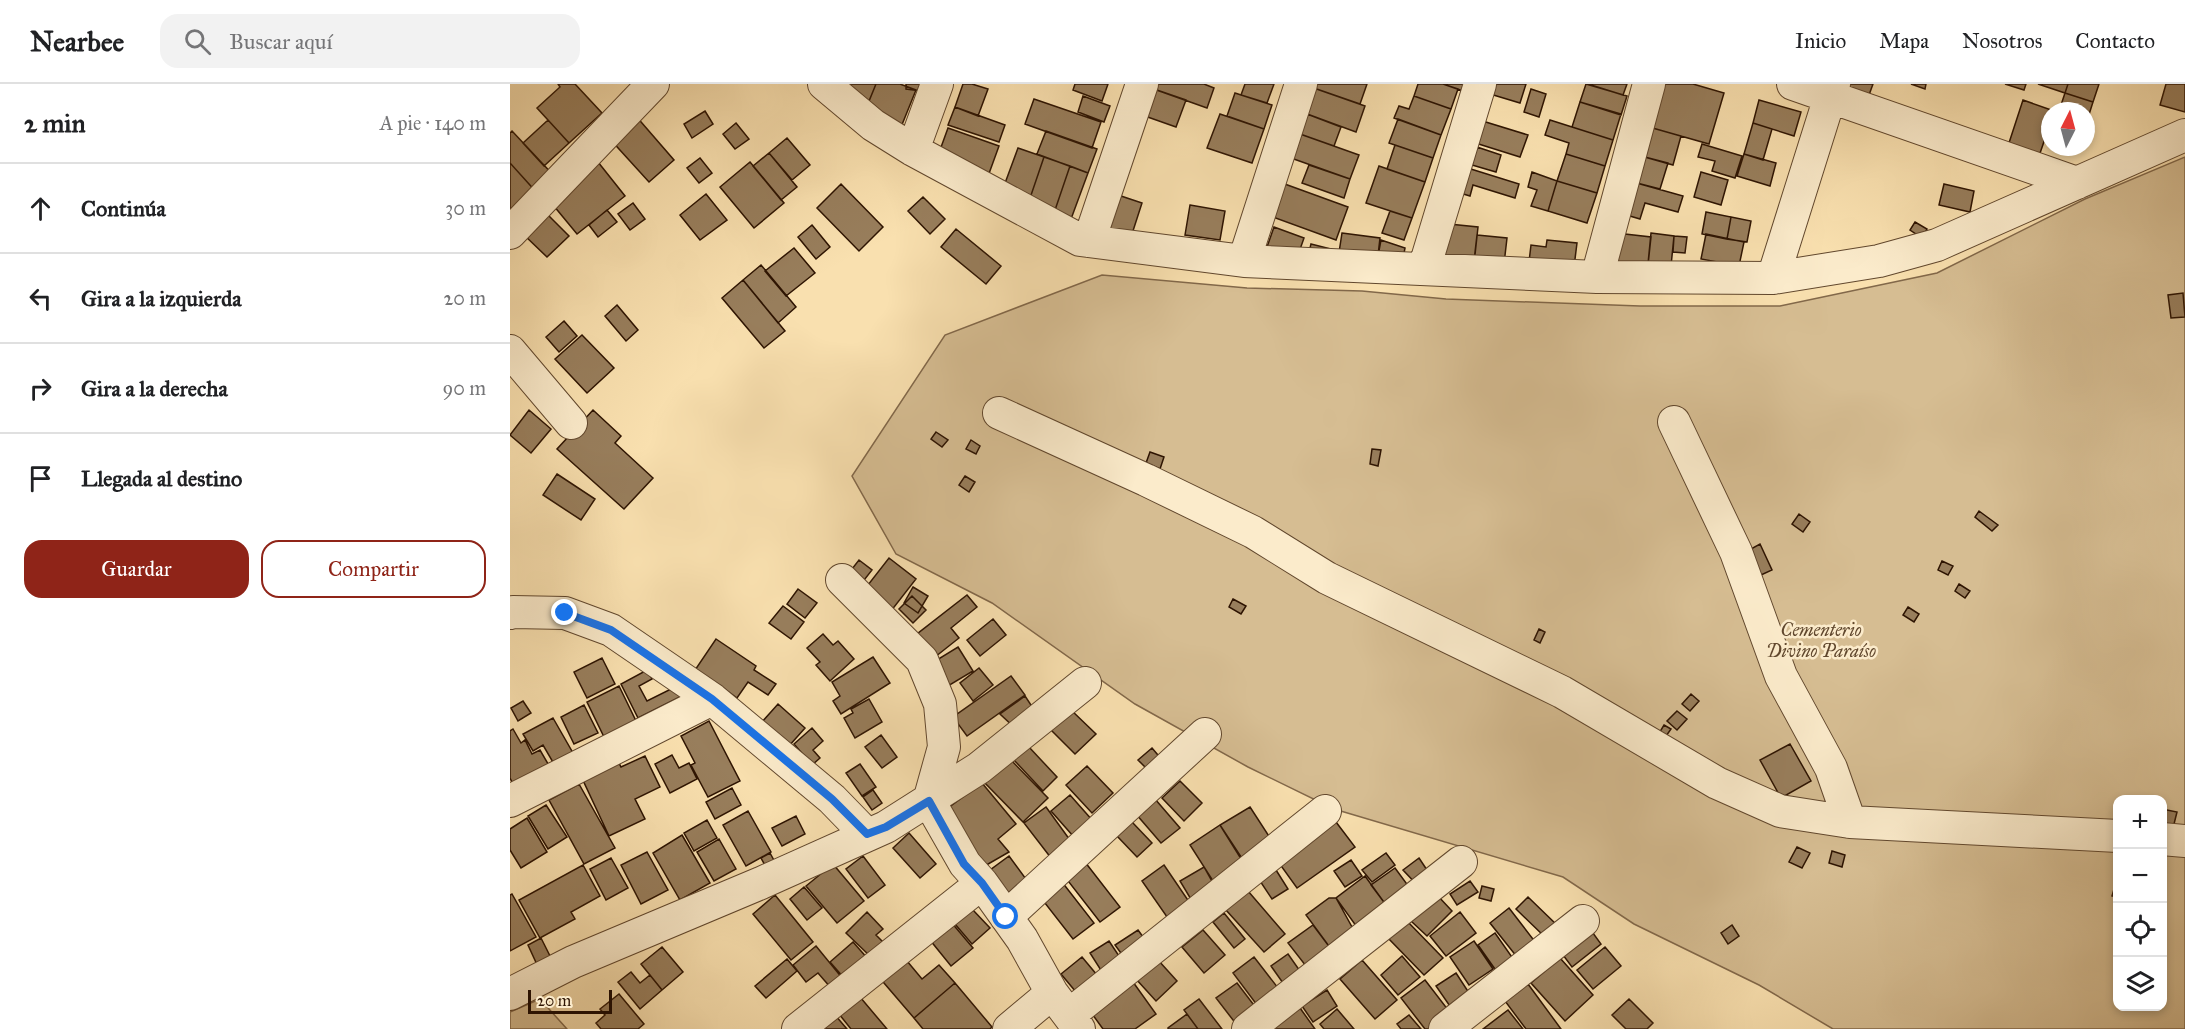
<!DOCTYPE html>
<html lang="es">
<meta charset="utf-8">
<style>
:root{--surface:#fff;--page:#f2f2f2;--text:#202124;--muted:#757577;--line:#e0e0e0;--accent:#8f2418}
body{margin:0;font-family:"IM FELL Great Primer",serif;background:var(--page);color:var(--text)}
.controls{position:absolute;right:18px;bottom:18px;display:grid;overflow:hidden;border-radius:12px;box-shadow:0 3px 9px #0003}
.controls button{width:54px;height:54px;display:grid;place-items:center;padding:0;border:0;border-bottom:2px solid var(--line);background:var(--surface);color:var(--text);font:30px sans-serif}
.compass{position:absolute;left:1531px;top:18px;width:54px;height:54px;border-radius:50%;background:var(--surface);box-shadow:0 3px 9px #0003;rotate:6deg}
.scale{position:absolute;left:18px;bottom:15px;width:84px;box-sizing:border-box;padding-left:6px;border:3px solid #2e1402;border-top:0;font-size:16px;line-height:21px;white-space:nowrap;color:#2e1402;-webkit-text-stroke:4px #fbebcb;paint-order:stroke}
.stop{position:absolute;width:18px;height:18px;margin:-14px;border:4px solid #1a73e8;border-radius:50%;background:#fff}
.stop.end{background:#1a73e8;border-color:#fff;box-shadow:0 2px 6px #0008}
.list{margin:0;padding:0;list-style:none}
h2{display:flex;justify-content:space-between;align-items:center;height:78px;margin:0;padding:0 24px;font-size:26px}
h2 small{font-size:20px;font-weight:400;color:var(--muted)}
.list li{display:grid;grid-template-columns:39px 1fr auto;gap:18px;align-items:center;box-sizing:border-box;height:90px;padding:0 24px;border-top:2px solid var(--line)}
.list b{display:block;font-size:22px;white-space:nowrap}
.list em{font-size:20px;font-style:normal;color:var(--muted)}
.actions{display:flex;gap:12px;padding:18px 24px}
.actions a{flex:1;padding:14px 0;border:2px solid var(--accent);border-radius:18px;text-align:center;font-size:21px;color:var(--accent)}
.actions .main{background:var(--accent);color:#fff}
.icon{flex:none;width:33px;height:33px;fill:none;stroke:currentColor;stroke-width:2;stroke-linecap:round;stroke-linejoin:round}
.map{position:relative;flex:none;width:1675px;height:945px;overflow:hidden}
header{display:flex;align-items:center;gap:36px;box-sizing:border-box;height:84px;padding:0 30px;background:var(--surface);border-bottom:2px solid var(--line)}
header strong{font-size:28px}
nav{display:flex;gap:33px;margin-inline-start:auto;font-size:21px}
.search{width:420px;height:54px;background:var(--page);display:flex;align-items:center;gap:15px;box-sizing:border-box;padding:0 21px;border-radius:18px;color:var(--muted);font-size:22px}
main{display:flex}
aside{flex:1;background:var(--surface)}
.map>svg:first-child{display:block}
.green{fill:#d6bd92;stroke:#82684a;stroke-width:1.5;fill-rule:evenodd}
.building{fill:#987e5c;stroke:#2e1402;stroke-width:1.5}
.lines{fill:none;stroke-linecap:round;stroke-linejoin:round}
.minor-casing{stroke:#61472d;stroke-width:34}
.minor{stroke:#fbebcb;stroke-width:32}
.route{stroke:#1a73e8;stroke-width:8}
.labels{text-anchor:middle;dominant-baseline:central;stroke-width:5;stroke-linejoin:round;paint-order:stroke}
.park-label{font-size:18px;font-style:italic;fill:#60472d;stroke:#fbebcb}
</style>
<header>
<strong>Nearbee</strong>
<div class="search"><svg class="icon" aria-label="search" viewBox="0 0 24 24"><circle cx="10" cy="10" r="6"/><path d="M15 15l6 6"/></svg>Buscar aquí</div>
<nav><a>Inicio</a><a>Mapa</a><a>Nosotros</a><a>Contacto</a></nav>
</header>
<main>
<aside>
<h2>2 min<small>A pie · 140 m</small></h2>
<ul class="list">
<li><svg class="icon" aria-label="ahead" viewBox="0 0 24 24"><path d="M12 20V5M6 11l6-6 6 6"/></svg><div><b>Continúa</b></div><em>30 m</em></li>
<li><svg class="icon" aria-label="left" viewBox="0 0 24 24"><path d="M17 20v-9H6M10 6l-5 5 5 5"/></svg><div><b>Gira a la izquierda</b></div><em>20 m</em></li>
<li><svg class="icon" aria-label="right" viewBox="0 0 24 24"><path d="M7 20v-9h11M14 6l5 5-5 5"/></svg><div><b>Gira a la derecha</b></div><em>90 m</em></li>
<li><svg class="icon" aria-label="arrive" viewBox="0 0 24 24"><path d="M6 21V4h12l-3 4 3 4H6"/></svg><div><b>Llegada al destino</b></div></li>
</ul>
<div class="actions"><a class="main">Guardar</a><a>Compartir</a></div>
</aside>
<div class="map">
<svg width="1675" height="945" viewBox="0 0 1675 945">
<rect width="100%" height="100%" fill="#f9e0af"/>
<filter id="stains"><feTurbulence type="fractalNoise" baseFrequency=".00333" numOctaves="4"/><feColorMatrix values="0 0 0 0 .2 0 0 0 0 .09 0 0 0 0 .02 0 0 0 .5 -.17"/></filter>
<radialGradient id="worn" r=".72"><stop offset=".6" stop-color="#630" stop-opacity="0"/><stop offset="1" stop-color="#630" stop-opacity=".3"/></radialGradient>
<path class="green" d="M1675 73V945H1323L1249 901 1124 840 1053 793 824 725 738 683 625 620 482 519 386 470 342 392 435 251 592 191 737 204 852 207 936 215 1130 222H1270L1427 189 1575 115ZM1608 716H1652V922H1608Z
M30 915 57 945H0V928Z"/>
<path class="building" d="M48 0H65L92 29 59 59 27 24 50 3Z
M331 0H366L357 22Z
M366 0H390L406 6 389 48 357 22Z
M396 0H412L411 7 396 5Z
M453 0H462L478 5 468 32 445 23Z
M565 0H598L592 17 563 6Z
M643 0H694L704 4 697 24 641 4Z
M735 0H764L757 19 731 11Z
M799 0H857L850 20 798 2Z
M908 0H933L948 5 941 25 904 12Z
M933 0H958L956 8Z
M983 0H1016L1010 19 980 10Z
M1076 0 1117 12 1111 31 1070 18Z
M1078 0H1117L1113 11Z
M1152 0H1183L1214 9 1199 60 1139 43Z
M1334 0H1363L1359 11 1333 3Z
M1401 0H1416L1415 5Z
M1495 0H1516L1514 6Z
M1528 0H1558L1555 9Z
M1558 0H1589L1583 18 1555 9Z
M1656 0H1675V28L1650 21Z
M798 2 855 22 846 48 789 27Z
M641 4 676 16 666 43 632 31Z
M1021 5 1036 10 1029 33 1014 28Z
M725 9 762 21 754 45 717 32Z
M1555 9 1583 18 1576 40V27H1549Z
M573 12 600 22 594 38 568 28Z
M904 12 941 25 931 51 884 34 889 22 899 25Z
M524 15 591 38 582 64 515 40Z
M1249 16 1291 28 1284 52 1243 39Z
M1513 16 1544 27H1540V40L1528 75 1497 65Z
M1070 18 1111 30 1103 56 1062 43Z
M445 23 495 41 489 58 438 41Z
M195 27 203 40 182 54 174 40Z
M710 30 754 45 742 79 697 64Z
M797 30 831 43 824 62 790 50Z
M125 31 164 76 139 98 99 54Z
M888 35 931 51 923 74 879 59Z
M966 35 1018 51 1010 73 959 57Z
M38 36 59 59 34 82 13 59Z
M1040 36 1103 56 1095 82 1056 70 1059 59 1035 51Z
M226 39 239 55 225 65 213 50Z
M1243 39 1262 45 1253 76 1234 70Z
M1139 43 1171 52 1163 81 1131 72Z
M438 44 489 62 477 95 426 77Z
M2 47 46 94 28 110 0 79V49Z
M536 47 587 65 578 89 527 70Z
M790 50 849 71 840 95 781 74Z
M277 54 300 81 282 96 259 69Z
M1192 60 1232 72 1225 94 1202 87 1205 77 1188 73Z
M885 61 923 74 915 98 877 85Z
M967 63 991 71 986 88 962 81Z
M508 64 534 73 518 120 491 110Z
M259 69 287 103 271 116 243 82Z
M1056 70 1095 82 1087 109 1047 97Z
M1234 70 1266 79 1260 102 1227 92Z
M1131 72 1158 79 1150 105 1123 98Z
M534 73 560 82 544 129 518 120Z
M190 74 202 89 189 99 177 84Z
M88 78 115 112 67 150 39 116Z
M240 78 274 119 244 144 210 103Z
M0 79 28 110 6 130 0 124Z
M799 81 840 95 834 114 792 99Z
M948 81 1009 100 1005 114 963 101 960 112 940 106Z
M560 82 578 89 561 135 544 129Z
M869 82 915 98 902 134 856 119Z
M1022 88 1047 97 1038 127 1021 122 1027 106 1018 103Z
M1191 88 1218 96 1211 121 1184 113Z
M1047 97 1087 109 1077 139 1038 127Z
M1123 98 1173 112 1168 128 1135 119 1130 135 1113 130Z
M772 99 838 123 826 156 760 132Z
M331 100 373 143 349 167 307 124Z
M1434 100 1464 107 1460 128 1429 121Z
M196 110 217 136 190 156 170 131Z
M611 112 632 119 621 153 599 145Z
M413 113 435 135 420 150 398 127Z
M123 119 135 135 120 146 108 130Z
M680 121 715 127 710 156 675 151Z
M97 126 107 138 88 153 79 141Z
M34 127 59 152 37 173 12 149Z
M880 127 902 134 894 156 872 149Z
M1196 128 1221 133 1217 155 1192 150Z
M1221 133 1241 137 1237 158 1217 155Z
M1405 138 1417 145 1412 154 1400 146Z
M929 139 968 143 964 180 925 176Z
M302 141 320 163 306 175 288 153Z
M764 143 794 154 787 174 757 163Z
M446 145 491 182 476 200 431 163Z
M832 149 870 154 867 180 828 175Z
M1106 149 1141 153 1137 190 1102 186Z
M1141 149 1164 152 1160 192 1137 190Z
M1196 150 1234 158 1229 182 1191 175Z
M967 151 997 154 994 180 964 177Z
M1164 152 1177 153 1175 169 1163 168Z
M871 156 895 164 892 180 868 172Z
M1037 156 1067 159 1063 191 1018 186 1021 161 1036 163Z
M801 160 821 165 818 177 798 172Z
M284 164 305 189 276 212 255 187Z
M251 181 286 223 268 239 233 196Z
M233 196 275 247 254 264 212 214Z
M1673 209 1675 233 1661 234 1658 211Z
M107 221 128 246 116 257 95 232Z
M54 237 67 252 49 268 36 253Z
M72 251 104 284 77 309 45 275Z
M19 326 41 345 21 369 0 351Z
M83 326 111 352 105 359 143 394 114 425 47 365Z
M426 348 438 356 432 363 421 355Z
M461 356 470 362 466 370 456 365Z
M862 365 871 366 868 382 860 380Z
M640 368 654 373 650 385 636 379Z
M47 390 85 415 71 436 33 411Z
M455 392 465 398 459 408 449 401Z
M1469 427 1488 441 1482 447 1465 433Z
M1289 430 1300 438 1293 448 1282 440Z
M1250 460 1262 486 1251 491 1239 466Z
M379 474 406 495 381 527 354 506Z
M349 476 362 486 351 500 338 490Z
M1432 477 1443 482 1438 491 1428 486Z
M1449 500 1460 507 1455 514 1445 507Z
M403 503 418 512 408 529 394 519Z
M288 505 307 519 295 534 277 520Z
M457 511 467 523 441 544 449 554 425 573 407 550Z
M402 512 416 526 403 539 389 525Z
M723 515 736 522 731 530 719 523Z
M273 522 294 538 281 555 259 539Z
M1398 523 1409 530 1404 538 1393 531Z
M483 535 496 551 470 572 457 556Z
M1029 545 1035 548 1030 559 1024 556Z
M313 550 323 561 328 557 344 575 320 597 306 581 310 578 297 564Z
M206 555 246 582 244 586 266 600 258 611 238 598 227 614 199 594 183 589Z
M448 563 463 587 428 608 417 582Z
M363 573 380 599 331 630 323 617 330 612 322 598Z
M92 574 105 600 77 614 64 588Z
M469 584 483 601 463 617 450 599Z
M137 586 142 595 129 602 137 617 167 602 172 612 128 634 111 600Z
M501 592 515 611 457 652 443 633Z
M109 602 127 639 95 655 77 618Z
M1181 610 1189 617 1180 627 1172 620Z
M515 612 525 627 505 644 490 630Z
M359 615 372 638 345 654 334 634 343 629 341 625Z
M13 617 21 629 8 637 1 624Z
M268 620 295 644 279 662 252 638Z
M74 621 88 649 64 660 51 633Z
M560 625 586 650 565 670 540 645Z
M1167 627 1177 635 1167 646 1157 637Z
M43 634 63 669 44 680 33 661 23 667 13 650Z
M199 637 230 697 198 713 181 681 185 679 171 652Z
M1154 641 1161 645 1154 655 1148 651Z
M302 644 313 657 303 666 310 674 302 681 284 660Z
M3 645 11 659 15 656 22 670 30 666 41 685 5 704 0 694V647Z
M371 651 387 673 372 684 355 663Z
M1280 660 1301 697 1271 714 1250 676Z
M518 662 547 693 533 707 504 676Z
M642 664 653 677 640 688 628 676Z
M162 671 169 684 179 679 187 695 160 709 145 680Z
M135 672 150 703 125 715 135 735 99 752 71 692 107 675 111 683Z
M498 673 538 714 513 738 473 697Z
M350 680 366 703 352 712 336 689Z
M577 682 603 709 582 729 556 701Z
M670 697 692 719 674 737 652 714Z
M472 699 506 740 488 755 499 768 473 783 434 727Z
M69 700 105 764 74 780 39 716Z
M222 704 231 721 205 735 196 718Z
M363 706 372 719 362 726 353 713Z
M560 711 590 745 571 761 541 727Z
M645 715 670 744 651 759 626 730Z
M36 721 57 753 38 765 18 732Z
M536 723 565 763 548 783 514 739Z
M740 723 764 760 735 779 710 741Z
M1652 725 1667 728 1663 744 1652 741Z
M238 727 261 768 236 782 213 741Z
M286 732 295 750 272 762 262 744Z
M17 734 37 768 11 784 0 766V745Z
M197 736 207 754 184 767 174 749Z
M622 738 642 759 627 773 607 752Z
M826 738 845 763 787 804 769 779Z
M710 741 738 786 710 808 680 761Z
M399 749 426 780 410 794 383 764Z
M172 751 200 799 170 816 143 769Z
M209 755 226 785 204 797 187 768Z
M1287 763 1300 769 1292 784 1279 778Z
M1322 767 1335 771 1332 783 1319 779Z
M137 768 158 806 131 820 111 781Z
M260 769 266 780 257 785 251 774Z
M876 769 885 781 862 798 852 786Z
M353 772 375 801 358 814 336 785Z
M499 772 524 806 497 825 472 792Z
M101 774 118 804 96 816 80 785Z
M909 774 921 792 910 804 893 786Z
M841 776 852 792 835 803 824 787Z
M575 778 610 823 590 838 555 793Z
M323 780 354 817 327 839 296 802Z
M73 781 90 812 61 828 65 835 30 854 9 816Z
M654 781 686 828 664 843 632 797Z
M694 783 708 808 685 822 670 797Z
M885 784 902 807 879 825 861 801Z
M766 786 778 805 762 815 750 797Z
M855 792 879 825 849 846 826 814Z
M960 797 968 808 947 821 940 810Z
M552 798 584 839 563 855 531 814Z
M972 802 984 805 981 817 969 814Z
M1605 802 1608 803V813L1602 812Z
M294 803 312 824 297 836 280 815Z
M738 807 775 850 754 868 716 826Z
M2 810 26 853 0 867V811Z
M265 811 303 858 281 876 243 830Z
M927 811 942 827 917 852 901 837Z
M1018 813 1049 843 1037 855 1006 825Z
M819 814H826L847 852 824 869 796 831Z
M999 824 1026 859 1007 873 980 839Z
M462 825 480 844 462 860 445 840Z
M357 828 373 845 366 851 375 860 362 874 336 849Z
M950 828 966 849 936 872 920 852Z
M714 829 735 855 724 864 703 838Z
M897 837 933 874 914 891 878 854Z
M441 838 463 864 441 882 420 856Z
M803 841 827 873 803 891 778 859Z
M1222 841 1229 852 1218 860 1211 849Z
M1080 845 1091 860 1062 883 1050 867Z
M628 846 639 861 616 876 605 861Z
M693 846 715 871 694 889 672 863Z
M985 849 1004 876 987 888 968 861Z
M31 854 43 878 29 885 18 861Z
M599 857 613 878 594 891 580 869Z
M964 857 983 885 959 901 940 873Z
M343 858 358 875 334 894 320 878Z
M306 862 333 895 321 904 308 889 296 898 283 881Z
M152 863 173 888 152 906 131 880Z
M1095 863 1111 882 1083 905 1067 886Z
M778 870 797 897 780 909 761 882Z
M392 871 412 895 429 881 445 899 404 934 368 892Z
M892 872 910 893 888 911 871 891Z
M572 873 592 897 571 914 551 890Z
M744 873 775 913 753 929 723 889Z
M1050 874 1083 911 1055 937 1021 899Z
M277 875 287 887 256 914 245 902Z
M648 876 667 897 646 917 626 895Z
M852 876 887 916 865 935 830 895Z
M121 888 130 899 140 891 152 906 130 925 108 898Z
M946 889 963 915 944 928 926 902Z
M915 896 942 931 924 945H915L891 914Z
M623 898 646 930 625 945H593L580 927Z
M445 899 482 943 480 945H413L404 934Z
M727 899 753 933 730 945 706 914Z
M1018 900 1051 945H1016L995 917Z
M817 906 827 922 803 938 792 922Z
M109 910 134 940 128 945H91L86 939 95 931 90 925Z
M350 913 377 945H341L329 930Z
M689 915 712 945H688L674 926Z
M1119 915 1143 939 1137 945H1116L1102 931Z
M790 924 805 945H764L763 944Z
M827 925 844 945H814L810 940Z
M998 926 1013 945H973Z
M677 930 688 945H658V944Z
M325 931 337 945H314L312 942Z
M899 931 911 945H891L887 940Z"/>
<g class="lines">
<g class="minor-casing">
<path id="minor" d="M314 0 363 41 403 66 570 156 734 177 1087 193 1263 194 1369 177 1427 161 1675 51
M1283 0 1567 99
M403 66 427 0
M0 149 143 0
M579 157 632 0
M734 177 791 0
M914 185 970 0
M1087 193 1139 0
M1263 194 1324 0
M0 267 61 339
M489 329 636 396 743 448 817 494 1052 608 1207 699 1270 727 1340 738 1608 752
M1164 338 1226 468 1271 592 1321 684 1340 738
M332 496 412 576 430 620 434 663 419 717 455 780 472 799 512 855 542 909 569 945
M0 529 3 528 55 529 101 546 202 615 322 715 357 751
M0 717 202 615
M1652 755 1675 757
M496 833 695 650
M0 910 63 878 251 799 376 743 469 684 575 599
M559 931 815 727
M288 945 472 799
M499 945 542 909
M738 945 951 778
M935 945 1073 837"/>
</g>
<use href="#minor" class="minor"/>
</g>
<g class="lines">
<path class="route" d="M55 529 101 546 202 615 322 715 357 750 376 743 419 717 454 780 472 799 496 833"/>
</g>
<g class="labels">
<g class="park-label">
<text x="1311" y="546">Cementerio<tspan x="1311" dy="21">Divino Paraíso</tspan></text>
</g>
</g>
<rect width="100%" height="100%" filter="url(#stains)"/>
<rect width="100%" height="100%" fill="url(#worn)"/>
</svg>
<div class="controls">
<button>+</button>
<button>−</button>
<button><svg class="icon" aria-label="locate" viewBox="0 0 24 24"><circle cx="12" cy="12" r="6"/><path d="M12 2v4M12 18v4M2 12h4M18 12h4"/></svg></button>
<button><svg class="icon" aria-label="layers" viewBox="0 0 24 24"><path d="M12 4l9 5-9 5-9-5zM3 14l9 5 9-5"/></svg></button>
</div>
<svg class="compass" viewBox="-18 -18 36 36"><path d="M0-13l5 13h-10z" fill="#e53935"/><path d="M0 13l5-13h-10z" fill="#757577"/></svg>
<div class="scale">20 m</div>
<div class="stop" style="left:496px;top:833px"></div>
<div class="stop end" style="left:55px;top:529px"></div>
</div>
</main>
